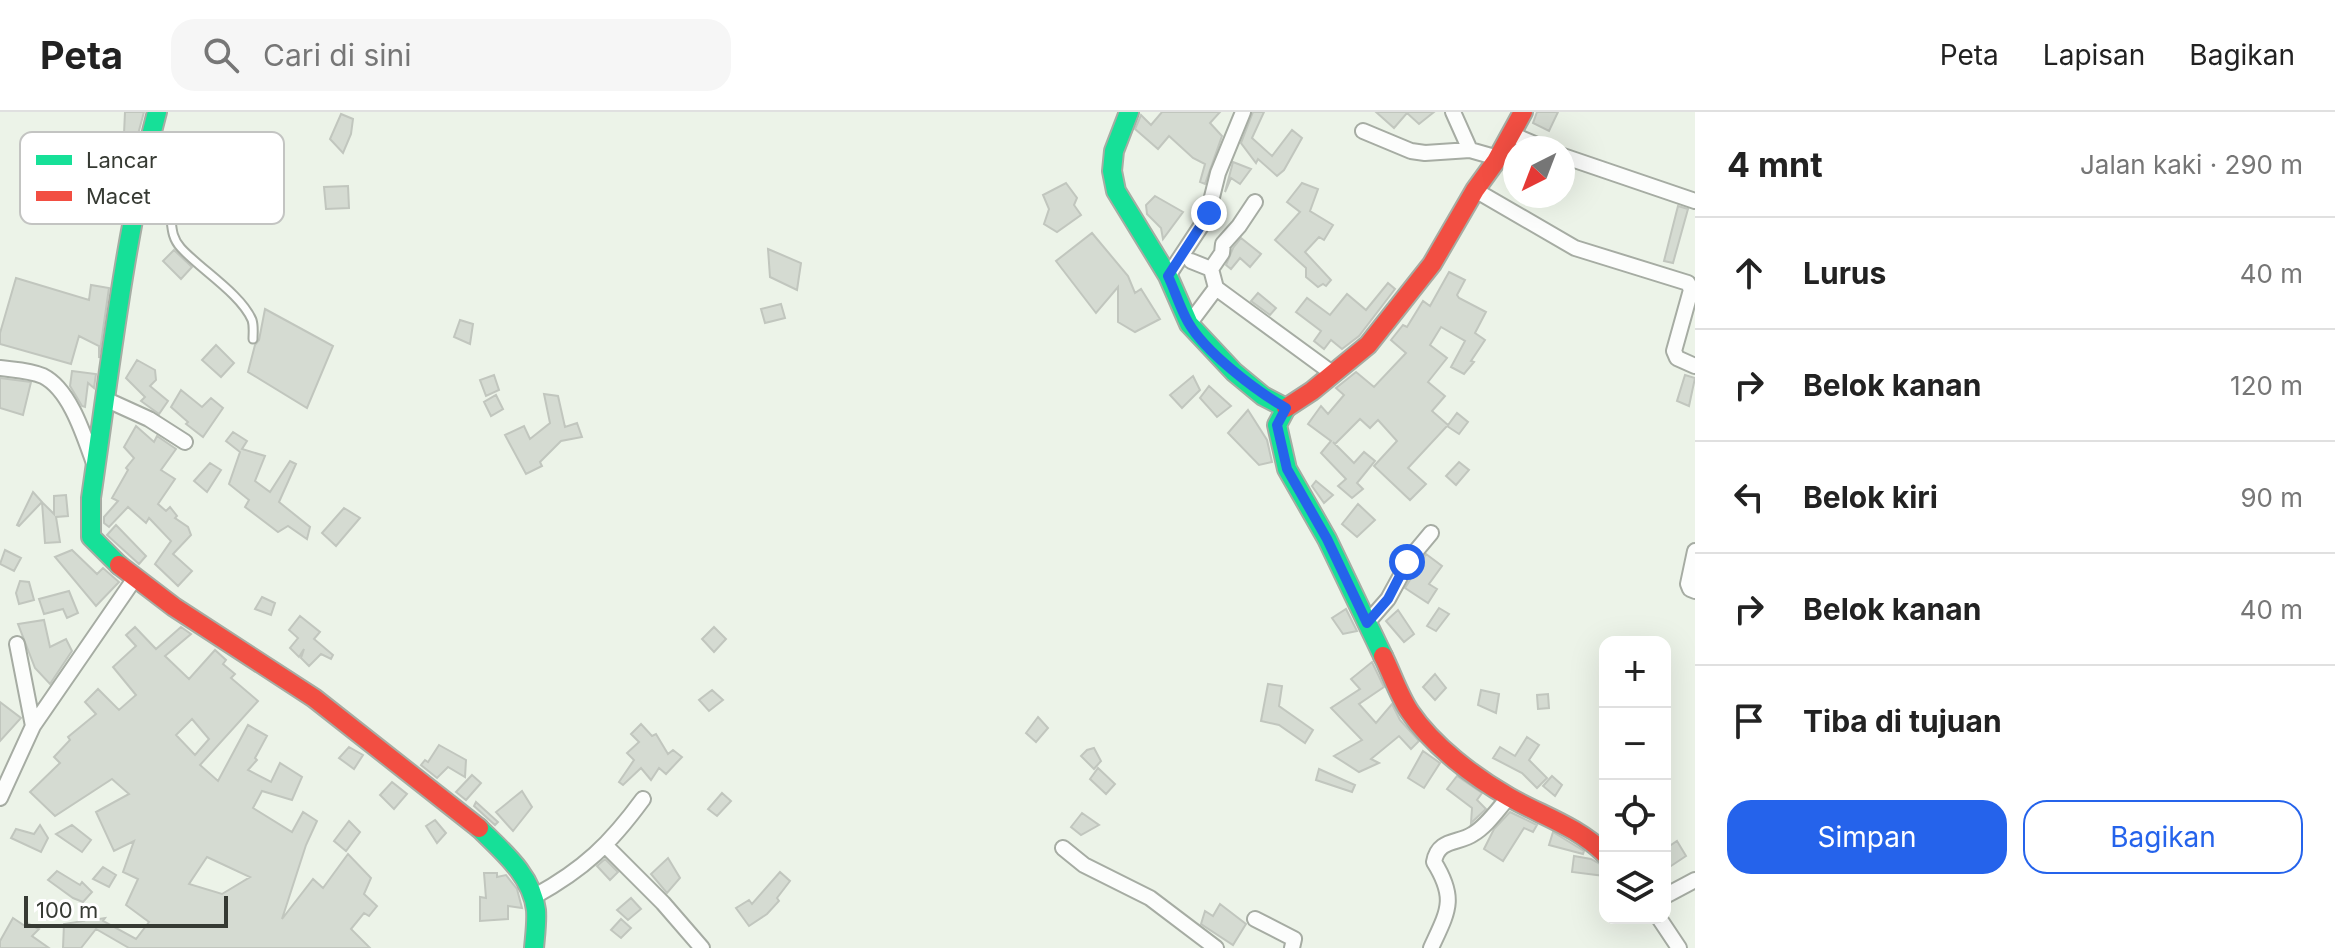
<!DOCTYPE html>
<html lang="id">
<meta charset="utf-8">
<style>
:root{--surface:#fff;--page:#f6f6f6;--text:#222;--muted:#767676;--line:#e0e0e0;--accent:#2563eb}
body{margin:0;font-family:Inter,sans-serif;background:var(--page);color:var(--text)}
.controls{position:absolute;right:24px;bottom:24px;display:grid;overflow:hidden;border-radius:16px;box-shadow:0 8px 32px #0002}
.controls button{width:72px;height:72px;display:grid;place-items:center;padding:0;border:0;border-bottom:2px solid var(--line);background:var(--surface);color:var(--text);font:40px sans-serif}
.compass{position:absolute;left:1503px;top:24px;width:72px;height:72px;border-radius:50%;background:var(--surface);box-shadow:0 8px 32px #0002;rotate:222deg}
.scale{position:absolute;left:24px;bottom:20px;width:204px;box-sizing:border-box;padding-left:8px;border:4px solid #363a33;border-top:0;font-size:22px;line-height:28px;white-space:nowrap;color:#363a33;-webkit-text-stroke:6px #fff;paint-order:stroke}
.stop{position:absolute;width:24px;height:24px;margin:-18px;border:6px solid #2563eb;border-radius:50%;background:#fff}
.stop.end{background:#2563eb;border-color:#fff;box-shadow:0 2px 8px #0008}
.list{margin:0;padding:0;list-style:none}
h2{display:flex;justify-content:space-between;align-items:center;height:104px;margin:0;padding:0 32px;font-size:34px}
h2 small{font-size:26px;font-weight:400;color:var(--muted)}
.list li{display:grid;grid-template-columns:52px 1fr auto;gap:24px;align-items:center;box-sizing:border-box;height:112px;padding:0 32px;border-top:2px solid var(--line)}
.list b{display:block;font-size:30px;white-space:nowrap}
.list em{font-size:26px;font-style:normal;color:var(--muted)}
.actions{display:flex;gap:16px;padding:24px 32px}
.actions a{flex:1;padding:18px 0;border:2px solid var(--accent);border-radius:24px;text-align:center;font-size:28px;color:var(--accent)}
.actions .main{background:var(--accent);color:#fff}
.icon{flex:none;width:44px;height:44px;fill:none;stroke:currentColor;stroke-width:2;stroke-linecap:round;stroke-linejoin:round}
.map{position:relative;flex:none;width:1695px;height:836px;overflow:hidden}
header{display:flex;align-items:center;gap:48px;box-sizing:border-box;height:112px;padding:0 40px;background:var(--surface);border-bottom:2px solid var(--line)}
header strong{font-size:38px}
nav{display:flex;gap:44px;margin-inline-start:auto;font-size:28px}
.search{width:560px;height:72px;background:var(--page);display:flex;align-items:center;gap:20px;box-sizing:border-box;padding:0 28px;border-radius:24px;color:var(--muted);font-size:30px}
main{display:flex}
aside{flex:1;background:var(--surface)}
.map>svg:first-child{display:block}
.building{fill:#d5dbd2;stroke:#c1c6be;stroke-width:2;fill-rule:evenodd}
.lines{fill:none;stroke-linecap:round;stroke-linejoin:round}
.lane-casing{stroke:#a6aca3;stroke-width:11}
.street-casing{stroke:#a6aca3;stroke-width:18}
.fast-casing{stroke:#a6aca3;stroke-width:22}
.jam-casing{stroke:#a6aca3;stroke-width:22}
.lane{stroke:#fcfdfc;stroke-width:7}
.street{stroke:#fcfdfc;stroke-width:14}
.fast{stroke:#16e098;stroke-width:18}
.jam{stroke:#f24e42;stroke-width:18}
.route{stroke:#2563eb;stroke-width:10}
.key{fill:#fff;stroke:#c3c4c2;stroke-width:2}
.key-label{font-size:22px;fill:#363a33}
</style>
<header>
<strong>Peta</strong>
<div class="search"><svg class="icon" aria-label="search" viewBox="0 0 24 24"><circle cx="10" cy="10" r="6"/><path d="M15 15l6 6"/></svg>Cari di sini</div>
<nav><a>Peta</a><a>Lapisan</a><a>Bagikan</a></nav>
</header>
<main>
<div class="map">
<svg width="1695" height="836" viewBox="0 0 1695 836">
<rect width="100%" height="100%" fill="#ecf3e8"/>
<path class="building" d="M125 0H144L137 26 124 22Z
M1162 0H1220L1210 11 1222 24 1205 72 1200 70 1205 52 1193 46 1169 24 1158 37 1135 17 1141 3 1151 13Z
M1253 0H1264L1252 26 1272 44 1292 18 1302 26 1284 58 1277 64 1258 47 1256 51 1241 31Z
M1376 0H1434L1419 12 1407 1 1394 16Z
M1537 0H1558L1549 19 1533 11Z
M341 2 353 7 351 22 343 41 330 27Z
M1233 50 1251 57 1240 72 1231 66 1225 80Z
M1066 71 1077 86 1074 93 1081 103 1057 120 1044 112 1049 97 1043 83Z
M1302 71 1318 77 1310 99 1333 113 1324 128 1319 125 1305 140 1331 168 1326 174 1323 172 1318 175 1306 165V156L1275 128 1300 100 1287 90Z
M348 74 349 96 326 97 324 75Z
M1155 84 1183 100 1163 127 1161 116 1147 102 1146 93Z
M1678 94 1688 97 1673 151 1664 149Z
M1092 121 1128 164 1135 181 1141 177 1160 207 1135 220 1118 210V175L1096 201 1056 149Z
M1241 126 1261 142 1250 155 1240 146 1231 157 1226 153 1233 136Z
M768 137 801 151 797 178 770 165Z
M174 138 192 155 181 167 163 149Z
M1449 160 1465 168 1457 183 1459 186 1486 200 1475 221 1485 228 1471 249 1474 250 1464 262 1451 255 1465 229 1441 215 1430 233 1447 246 1428 270 1445 284 1432 299 1448 313 1457 301 1468 310 1459 322 1447 314 1408 356 1426 372 1410 388 1374 354 1397 329 1378 308 1370 316 1360 307 1335 332 1333 330 1354 351 1364 340 1375 349 1357 371 1363 377 1352 386 1338 374 1346 367 1321 341 1331 329 1308 312 1321 294 1328 302 1344 283 1336 276 1356 260 1374 275 1406 241 1391 228 1403 213 1407 215 1423 189 1430 194Z
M16 166 89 188 91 173 109 176 99 246V234L79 224 71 252 0 232V221Z
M1388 171 1395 177 1359 224 1342 237 1331 228 1324 237 1314 229 1321 219 1296 200 1307 186 1330 203 1347 182 1366 198Z
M1258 181 1276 196 1270 203 1251 189Z
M781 192 785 206 765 211 761 197Z
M265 197 333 234 307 296 248 260 255 233 259 228Z
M460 208 473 212 470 232 454 225Z
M216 233 234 251 221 265 202 248Z
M137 248 155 258 156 268 150 274 168 289 159 302 141 289 145 285 126 266Z
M72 259 96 262 94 276 88 271 85 295 82 294 70 274Z
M494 263 499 278 486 284 480 268Z
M1685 263 1695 266 1689 294 1677 289Z
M1193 264 1200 278 1182 296 1170 283Z
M0 266 31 270 23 303 0 296Z
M1209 274 1231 294 1217 305 1200 286Z
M181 278 202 295 211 286 223 296 203 325 186 312 188 310 171 295Z
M544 282 558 284 565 315 577 311 582 325 561 329 540 350 542 354 526 362 505 323 524 314 530 327 550 311Z
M496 283 503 297 491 304 484 290Z
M1248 298 1267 328 1272 350 1259 353 1228 321Z
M136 314 154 330 157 324 176 337 161 358 175 367 158 392 166 399 170 395 177 404 175 406 188 415 191 423 173 442 192 459 178 474 155 452 171 429 149 406 146 411 128 395 109 415 104 411V405L118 389 112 386 128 358 126 356 134 346 124 335Z
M233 320 247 329 242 337 265 344 255 369 270 380 290 349 296 352 279 390 310 415 307 427 288 414 278 420 245 395 249 388 229 372 240 340 226 329Z
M1459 350 1469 358 1456 373 1446 364Z
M210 351 221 358 207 380 194 369Z
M1316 369 1333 383 1324 391 1312 374Z
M33 380 42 390 19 414 17 413Z
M66 383 68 404 56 405 60 430 45 431 42 390 54 402V384Z
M1358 392 1375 408 1357 425 1342 412Z
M344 396 360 406 336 434 322 421Z
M116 413 146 444 139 452 107 423Z
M5 438 21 446 14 459 0 452Z
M72 438 97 462 103 456 119 470 96 494 55 445Z
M1426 442 1442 454 1429 472 1437 477 1428 491 1405 476Z
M20 469 29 470 34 488 19 492 16 481Z
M69 479 78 501 67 506 63 497 44 502 39 487Z
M262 485 275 491 271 503 255 497Z
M1439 496 1449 502 1436 519 1427 514Z
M1346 497 1357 519 1343 522 1332 506Z
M1398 498 1414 522 1404 530 1386 509Z
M300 504 320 520 314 527 333 543 331 547 321 542 309 554 301 546 304 537 299 545 290 536 298 526 289 518Z
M44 508 50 535 66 527 72 539 50 572 35 556 18 512Z
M135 515 156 537 181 515 191 522 165 544 189 567 215 538 226 548 223 552 235 562 231 566 258 589 200 653 218 669 248 613 267 624 255 646 257 648 248 658 271 670 280 651 302 665 292 688 262 679 253 696 292 720 303 700 317 709 306 733 282 807 313 767 323 776 348 742 371 766 364 782 377 794 369 804 364 801 351 817 370 836H129L96 817 81 836H63L64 812 83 809 80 807 84 799 99 807 105 806 103 809 136 827 149 810 126 793 138 767 123 760 134 729 114 739 96 700 129 682 112 667 55 704 30 680 60 651 54 645 70 628 68 625 96 602 85 590 98 577 119 598 136 583 113 555 136 534 126 523ZM192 607 209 627 195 643 176 623ZM207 745 250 765 222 782 189 772Z
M714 515 726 527 714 540 702 527Z
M1372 550 1384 575 1359 592 1376 611 1392 592 1400 608 1419 629 1411 637 1399 624 1371 647 1379 651 1359 660 1334 644 1362 628 1331 596 1360 577 1351 567Z
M1435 562 1446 576 1435 588 1423 575Z
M1268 572 1282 574 1279 594 1313 618 1305 631 1279 613 1261 609Z
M712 578 723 588 709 599 699 588Z
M1481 578 1499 582 1496 601 1478 593Z
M1548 582 1549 596 1538 597 1537 583Z
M0 590 21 606 0 629Z
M1038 605 1048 616 1036 630 1026 621Z
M641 612 652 624 656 622 668 642 673 638 682 645 666 662 659 656 651 668 641 656 623 673 619 670 634 648 627 641 639 630 631 622Z
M1527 625 1539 633 1529 648 1547 666 1537 676 1522 661 1493 646 1500 635 1515 644Z
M439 633 466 648 465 665 448 655 437 666 421 653 425 648 428 650Z
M349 635 363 643 354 657 339 646Z
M1094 636 1101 649 1094 657 1081 644 1087 638Z
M1423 639 1440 651 1424 676 1408 666Z
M1098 656 1115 672 1106 682 1090 667Z
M1319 657 1355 673 1352 680 1316 668Z
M472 663 481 671 466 688 456 680Z
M1457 664 1482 681 1477 688 1486 697 1471 711 1472 696 1447 677Z
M1552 664 1562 673 1555 684 1543 674Z
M392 670 407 682 394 697 380 683Z
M522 679 532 695 513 719 496 700Z
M722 681 731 689 717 704 708 697Z
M476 690 498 710 495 713 474 694Z
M1510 700 1537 713 1533 720 1524 716 1503 749 1484 737 1494 717Z
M1082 701 1099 713 1081 723 1071 715Z
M435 708 446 721 437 731 426 714Z
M349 709 360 720 346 739 334 729Z
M40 713 48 726 41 740 11 726 16 717 34 722Z
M72 713 91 728 82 740 56 722Z
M1553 720 1584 739 1583 742 1549 733Z
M1677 729 1686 744 1665 758V737Z
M1574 744 1591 747 1605 755V764L1572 760Z
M668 746 680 766 667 781 651 762Z
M605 747 618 760 610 768 597 754Z
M103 755 116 763 109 775 93 767Z
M57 759 80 773 82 770 92 780 83 790 73 786 48 768Z
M780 760 790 769 777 786 779 789 767 802 749 814 736 796 749 788 752 792Z
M484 761H497V765L506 763 517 777 522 796 508 794V807L480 809V785L486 786Z
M631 786 641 797 628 808 617 798Z
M1220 792 1246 812 1233 833 1201 812 1205 799 1213 804Z
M13 806 25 814 27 811 39 817 32 824 49 836H0V829Z
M621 807 631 816 621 826 611 818Z"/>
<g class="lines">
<g class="lane-casing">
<path id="lane" d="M145 58C155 68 165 80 169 95 173 110 169 123 181 136 200 157 241 182 252 208 254 214 253 221 253 227"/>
</g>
<g class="street-casing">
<path id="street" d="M1453 0 1470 38
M1363 19 1411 39 1425 41 1470 38 1498 46
M1511 22 1544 36
M1563 44 1695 89
M1475 78 1575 136 1688 171 1691 178 1674 239 1677 246 1695 254
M1191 149 1211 157
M1168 164 1207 105 1218 61 1243 0
M1216 176 1332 261
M1189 212 1216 176 1211 157 1222 141 1223 132 1239 114 1255 90
M0 256C15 258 29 258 43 264 71 278 85 327 95 354
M105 287 149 307 185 330
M1695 439 1688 472 1690 477 1695 479
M1367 511 1388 487 1411 445 1431 421
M17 532 33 614
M0 686 33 614 135 466
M605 733 663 791 702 836
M1063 736 1084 753 1150 786 1216 836
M535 784C584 757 610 732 643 687
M1665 784 1695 768
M1659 806 1679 836
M1255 807 1294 827 1292 836
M1431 836C1448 799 1457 787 1434 750 1438 726 1459 732 1473 722 1487 714 1498 697 1509 685"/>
</g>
<g class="fast-casing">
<path id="fast" d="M1129 0 1114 39 1112 59 1116 79 1168 164 1189 212 1234 260 1263 284 1286 296 1277 313 1287 357 1327 427 1383 544
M119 453 91 425V386C110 257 124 126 157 0
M479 716C502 739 532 763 536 798 537 810 535 824 534 836"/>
</g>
<g class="jam-casing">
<path id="jam" d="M1286 296 1312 279 1368 233 1432 152 1475 78 1496 49 1523 0
M119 453 174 495 314 586 479 716
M1383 544C1392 562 1399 584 1410 600 1433 634 1474 665 1509 685 1542 704 1577 714 1605 742"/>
</g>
<use href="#lane" class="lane"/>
<use href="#street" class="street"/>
<use href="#fast" class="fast"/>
<use href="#jam" class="jam"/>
</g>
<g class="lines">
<path class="route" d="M1209 101 1168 164C1175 179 1180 196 1188 210 1205 240 1256 279 1286 296L1277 313 1287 357 1327 427 1367 511 1388 487 1407 450"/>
</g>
<rect x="20" y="20" width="264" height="92" rx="12" class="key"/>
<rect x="36" y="43" width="36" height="10" fill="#16e098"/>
<rect x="36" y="79" width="36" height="10" fill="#f24e42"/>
<g class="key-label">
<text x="86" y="56">Lancar</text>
<text x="86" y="92">Macet</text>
</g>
</svg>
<div class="controls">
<button>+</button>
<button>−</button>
<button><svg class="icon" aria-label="locate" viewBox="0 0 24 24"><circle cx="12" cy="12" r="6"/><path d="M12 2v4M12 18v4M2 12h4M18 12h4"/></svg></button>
<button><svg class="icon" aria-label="layers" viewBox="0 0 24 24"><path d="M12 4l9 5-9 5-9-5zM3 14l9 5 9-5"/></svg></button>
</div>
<svg class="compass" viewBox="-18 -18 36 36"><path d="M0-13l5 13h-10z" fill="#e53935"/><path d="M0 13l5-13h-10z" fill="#767676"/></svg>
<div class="scale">100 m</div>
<div class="stop" style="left:1407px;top:450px"></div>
<div class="stop end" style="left:1209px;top:101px"></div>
</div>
<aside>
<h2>4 mnt<small>Jalan kaki · 290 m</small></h2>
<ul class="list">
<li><svg class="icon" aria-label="ahead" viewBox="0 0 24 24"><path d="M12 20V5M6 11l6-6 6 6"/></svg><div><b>Lurus</b></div><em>40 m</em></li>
<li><svg class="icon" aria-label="right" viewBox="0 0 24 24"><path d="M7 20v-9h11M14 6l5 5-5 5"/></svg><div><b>Belok kanan</b></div><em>120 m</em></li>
<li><svg class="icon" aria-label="left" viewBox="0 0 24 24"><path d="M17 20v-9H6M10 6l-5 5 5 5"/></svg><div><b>Belok kiri</b></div><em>90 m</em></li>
<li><svg class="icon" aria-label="right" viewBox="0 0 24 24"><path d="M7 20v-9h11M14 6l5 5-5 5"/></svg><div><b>Belok kanan</b></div><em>40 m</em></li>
<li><svg class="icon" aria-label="arrive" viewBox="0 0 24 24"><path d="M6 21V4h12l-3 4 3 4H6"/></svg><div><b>Tiba di tujuan</b></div></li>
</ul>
<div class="actions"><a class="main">Simpan</a><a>Bagikan</a></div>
</aside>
</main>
